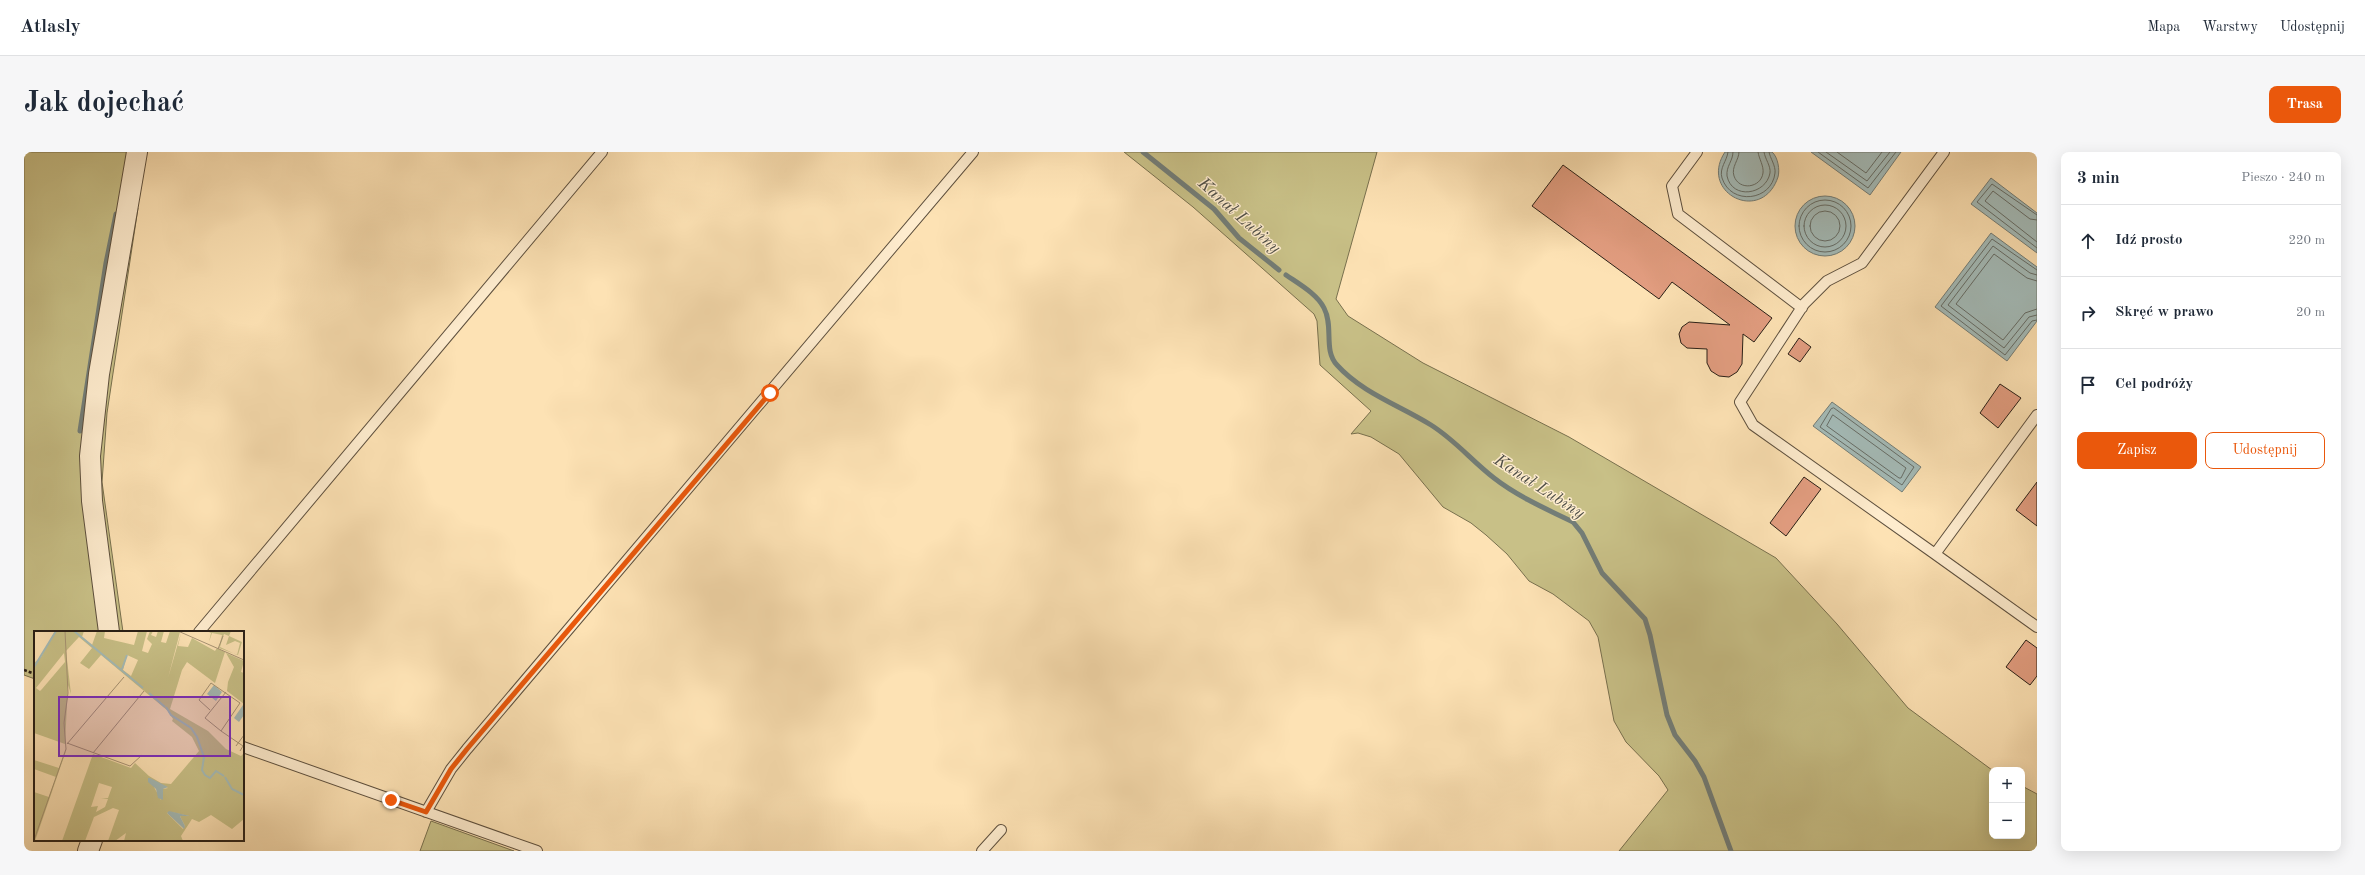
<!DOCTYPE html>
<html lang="pl">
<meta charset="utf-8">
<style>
:root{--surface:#fff;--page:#f6f6f7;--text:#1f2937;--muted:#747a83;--line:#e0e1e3;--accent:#ea580c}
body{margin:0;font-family:"Old Standard TT",serif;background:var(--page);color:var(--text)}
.controls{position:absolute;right:12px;bottom:12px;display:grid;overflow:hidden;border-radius:8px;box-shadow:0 4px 16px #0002}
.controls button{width:36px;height:36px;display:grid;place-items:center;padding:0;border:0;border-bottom:1px solid var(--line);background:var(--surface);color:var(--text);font:20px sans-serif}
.stop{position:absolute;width:12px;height:12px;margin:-9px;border:3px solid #ea580c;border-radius:50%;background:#fff}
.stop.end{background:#ea580c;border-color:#fff;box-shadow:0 1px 4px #0008}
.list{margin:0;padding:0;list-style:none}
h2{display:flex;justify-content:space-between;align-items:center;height:52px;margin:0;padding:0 16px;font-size:17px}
h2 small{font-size:13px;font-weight:400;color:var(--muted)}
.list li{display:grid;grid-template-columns:26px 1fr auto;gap:12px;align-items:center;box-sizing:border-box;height:72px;padding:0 16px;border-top:1px solid var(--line)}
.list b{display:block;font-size:15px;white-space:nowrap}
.list em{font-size:13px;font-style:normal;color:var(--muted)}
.actions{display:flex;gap:8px;padding:12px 16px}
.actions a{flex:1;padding:9px 0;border:1px solid var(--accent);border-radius:8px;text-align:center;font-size:14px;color:var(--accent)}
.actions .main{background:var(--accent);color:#fff}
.icon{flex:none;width:22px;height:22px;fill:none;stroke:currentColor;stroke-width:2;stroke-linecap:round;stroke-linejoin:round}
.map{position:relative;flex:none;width:2013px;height:699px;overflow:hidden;border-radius:8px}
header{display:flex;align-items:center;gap:24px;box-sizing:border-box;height:56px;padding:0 20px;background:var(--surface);border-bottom:1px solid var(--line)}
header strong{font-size:19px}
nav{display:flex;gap:22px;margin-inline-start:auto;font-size:14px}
.intro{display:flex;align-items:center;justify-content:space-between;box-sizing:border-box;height:96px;padding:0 24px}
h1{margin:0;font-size:28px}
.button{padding:10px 18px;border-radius:8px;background:var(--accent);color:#fff;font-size:14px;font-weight:700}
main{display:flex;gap:24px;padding:0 24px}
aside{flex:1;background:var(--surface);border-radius:8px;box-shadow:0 4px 16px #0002}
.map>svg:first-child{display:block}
.green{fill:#c8c087;stroke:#78704e}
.water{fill:#a4bbb8;stroke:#737d77}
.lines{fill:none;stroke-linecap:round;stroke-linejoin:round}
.shore{stroke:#666d67;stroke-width:1}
.stream{stroke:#737d77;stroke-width:5}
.building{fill:#e29d80;stroke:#291f16}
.lane-casing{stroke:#5e503e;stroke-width:12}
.street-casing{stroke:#5e503e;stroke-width:22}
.path{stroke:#291f16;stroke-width:2.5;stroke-dasharray:3 2;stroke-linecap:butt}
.lane{stroke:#feecce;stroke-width:10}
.street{stroke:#feecce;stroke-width:20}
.route{stroke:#ea580c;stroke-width:5}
.labels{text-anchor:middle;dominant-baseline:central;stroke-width:3;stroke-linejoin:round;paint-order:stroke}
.water-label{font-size:17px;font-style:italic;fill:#4e4e47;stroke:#feecce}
.inset-river{fill:none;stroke:#a4bbb8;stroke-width:2}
.inset-road{fill:none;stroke:#a89475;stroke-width:1}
.view{fill:#7b2cbf;fill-opacity:0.15;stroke:#7b2cbf;stroke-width:2}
.inset-edge{fill:none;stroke:#291f16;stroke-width:2}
</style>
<header>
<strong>Atlasly</strong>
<nav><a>Mapa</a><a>Warstwy</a><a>Udostępnij</a></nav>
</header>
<div class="intro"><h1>Jak dojechać</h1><a class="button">Trasa</a></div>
<main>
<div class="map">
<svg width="2013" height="699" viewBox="0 0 2013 699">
<rect width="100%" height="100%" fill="#fde2b4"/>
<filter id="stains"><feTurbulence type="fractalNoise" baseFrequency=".005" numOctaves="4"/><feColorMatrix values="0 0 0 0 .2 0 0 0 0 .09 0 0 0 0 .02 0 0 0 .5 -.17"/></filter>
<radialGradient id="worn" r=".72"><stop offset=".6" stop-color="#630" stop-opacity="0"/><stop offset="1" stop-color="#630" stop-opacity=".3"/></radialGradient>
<path class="green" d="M0 0H109L68 239 82 480H11V527L0 523Z
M1100 0H1353L1312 147 1324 164 1399 211 1545 285 1752 406 1813 472 1884 556 1968 618V684H1998V634L2013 642V699H1595L1644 638 1635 624 1602 590 1590 569 1574 485 1565 469 1529 442 1505 429 1483 402 1462 383 1447 371 1419 355 1375 302 1347 285 1334 281 1327 282 1347 259 1296 213 1293 169 1290 162 1169 55Z
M114 56 83 261 78 330 99 480H90L69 320 107 59Z
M407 669 490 699H396Z"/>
<path class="water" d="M1701 0H1748C1754 5 1756 18 1754 25 1738 73 1674 41 1701 0Z
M1787 0H1877L1846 43Z
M1967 26 2013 61V101L1947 52Z
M1771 74a30 30 0 1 1 60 0a30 30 0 1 1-60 0Z
M1967 81 2013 115V169L1983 209 1911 155Z
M1808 250 1897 315 1878 340 1789 274Z"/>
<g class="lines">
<path class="shore" d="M1704 0C1703 9 1695 16 1698 26 1707 54 1748 49 1751 21 1752 14 1746 6 1745 0
M1709 0C1709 9 1702 14 1703 24 1708 48 1742 43 1746 21 1747 14 1741 7 1740 0
M1715 0C1715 8 1707 15 1710 24 1715 39 1737 36 1739 21 1740 14 1735 7 1734 0
M1794 0 1844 36 1872 0
M1802 0 1843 29 1866 0
M1813 0 1842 21 1858 0
M1775 74a26 26 0 1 1 52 0a26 26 0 1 1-52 0Z
M1780 74a21 21 0 1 1 42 0a21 21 0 1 1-42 0Z
M1786 74a15 15 0 1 1 30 0a15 15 0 1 1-30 0Z
M2013 63 1968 32 1953 50 2013 96
M2013 68 2006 67 1969 39 1961 49 2013 90
M2013 118 1968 87 1917 154 1981 203 2008 169 2013 168
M2013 123 2006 121 1969 94 1924 153 1980 196 2005 165 2013 163
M2013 129 2003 126 1970 102 1932 152 1979 188 2001 161 2013 157
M1810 256 1890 315 1878 333 1796 275 1807 257Z
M1809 263 1882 316 1877 326H1875L1803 274Z"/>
<path class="stream" d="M1119 0 1190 57 1215 86 1255 118
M1262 123C1275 132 1293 142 1300 156 1310 175 1299 198 1313 213 1338 241 1377 254 1407 273 1431 288 1448 309 1470 326 1493 344 1522 357 1549 370L1558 381 1578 421 1621 467 1626 483 1643 563 1651 583 1671 609 1680 625 1707 699
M56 279 82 111 92 62"/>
</g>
<path class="building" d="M1539 13 1748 166 1730 190 1719 182 1718 212 1713 220 1705 225 1695 224 1687 219 1683 211V197L1663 196 1657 191 1655 182 1658 175 1665 170 1706 173 1648 130 1635 147 1508 54Z
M1775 186 1787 195 1776 210 1764 202Z
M1976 232 1997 246 1974 276 1956 261Z
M1780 325 1797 337 1762 384 1746 371Z
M2013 330V374L1992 358Z
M2002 488 2013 496V524L2006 533 1982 515Z"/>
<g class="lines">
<g class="lane-casing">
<path id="lane" d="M1673 0 1648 34 1654 62 1778 156
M2013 263 1911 402 2013 475
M1911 402 1729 273 1716 250 1780 152 1803 129 1838 111 1920 0
M175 480 578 0
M219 595 513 699
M402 660 427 617 443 597 949 0
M958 699 977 678"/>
</g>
<g class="street-casing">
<path id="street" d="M85 480 68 349 66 304 75 222 113 0
M64 699 68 688"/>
</g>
<path class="path" d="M0 518 11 522"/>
<use href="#lane" class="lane"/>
<use href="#street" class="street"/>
</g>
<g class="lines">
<path class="route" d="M367 648 402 660 427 617 443 597 746 241"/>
</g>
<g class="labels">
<g class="water-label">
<text transform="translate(1215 64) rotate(42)">Kanał Lubiny</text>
<text transform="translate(1515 335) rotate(33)">Kanał Lubiny</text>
</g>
</g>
<g transform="translate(10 479)">
<rect width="210" height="210" fill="#fde2b4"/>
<path d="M21 0H50L48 6 58 14 63 0H71L70 7 100 14 104 0H113L108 20 114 22 118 13 113 8 116 0H119L117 4 122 6 124 0H130L127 11 132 12 136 0 146 1 134 47 147 2 144 15 154 16 158 7 181 20 183 17 191 21 181 52 153 31 148 39 136 78 174 100 192 118 207 125 210 122V188L198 198 177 184 165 191 158 188 147 205 149 210H90L92 202 81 210H74L85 179 79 177 60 186 51 210H28L59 123 97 137 101 132 115 145 127 152 137 153 165 120 158 106 138 90 139 88 134 80 67 24 55 38 46 32 58 17 45 6 32 20 37 63 34 54 31 113 0 102V32L7 26ZM30 22 31 31 8 58 6 60 2 57ZM93 24 104 29 97 45 89 39ZM65 152 78 156 74 167H67L74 168 71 176 62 181 64 175 57 176ZM123 152 134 157 129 158 127 169 120 156ZM137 181 155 185H146L151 195 149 198 133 182ZM173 0H197L195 5 208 11 204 24 185 17 188 4 178 2 175 11 177 2ZM190 3 195 5 192 14 201 10 206 12 203 24 186 16ZM192 22 210 30 207 41 210 42V73L193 60 194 51 200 36ZM34 114 1 210H0V161L15 166 22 146 0 138V129L25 137Z" fill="#c8c087" fill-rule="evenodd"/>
<path d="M180 54 188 61 182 70 173 63ZM209 74 210 84 205 91 200 87ZM116 147 134 156 129 158V169L124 167 122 158 114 151V147ZM135 180 156 185H146L151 195 150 198 133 182Z" fill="#a4bbb8"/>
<path class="inset-river" d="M40 0 109 57M0 36 22 0M88 38 93 24M115 62 131 76M132 76 137 84 157 97 163 106 170 126 168 139 171 144 176 147 182 140 190 145M191 146 198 158 210 164"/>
<path class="inset-road" d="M144 0 210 29M184 18 189 5M176 79 165 69 177 52 206 72 187 100 209 115 206 120M187 100 171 87 192 61M33 112 96 135 108 124M33 113 90 46M202 115 210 104M59 122 110 60M0 209 32 118 30 92 34 62 31 0"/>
<path class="view" d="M25 66H196V125H25Z"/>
<rect width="210" height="210" class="inset-edge"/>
</g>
<rect width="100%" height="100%" filter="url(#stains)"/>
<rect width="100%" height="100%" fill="url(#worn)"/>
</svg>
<div class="controls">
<button>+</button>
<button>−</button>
</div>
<div class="stop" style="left:746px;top:241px"></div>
<div class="stop end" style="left:367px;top:648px"></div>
</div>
<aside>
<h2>3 min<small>Pieszo · 240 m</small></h2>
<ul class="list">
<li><svg class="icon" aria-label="ahead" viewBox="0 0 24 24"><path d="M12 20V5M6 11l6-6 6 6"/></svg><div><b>Idź prosto</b></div><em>220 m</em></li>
<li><svg class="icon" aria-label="right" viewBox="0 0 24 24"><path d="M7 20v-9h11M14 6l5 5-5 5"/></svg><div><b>Skręć w prawo</b></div><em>20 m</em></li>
<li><svg class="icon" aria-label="arrive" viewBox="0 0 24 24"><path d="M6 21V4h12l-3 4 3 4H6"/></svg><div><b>Cel podróży</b></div></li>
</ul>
<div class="actions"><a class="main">Zapisz</a><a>Udostępnij</a></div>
</aside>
</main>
